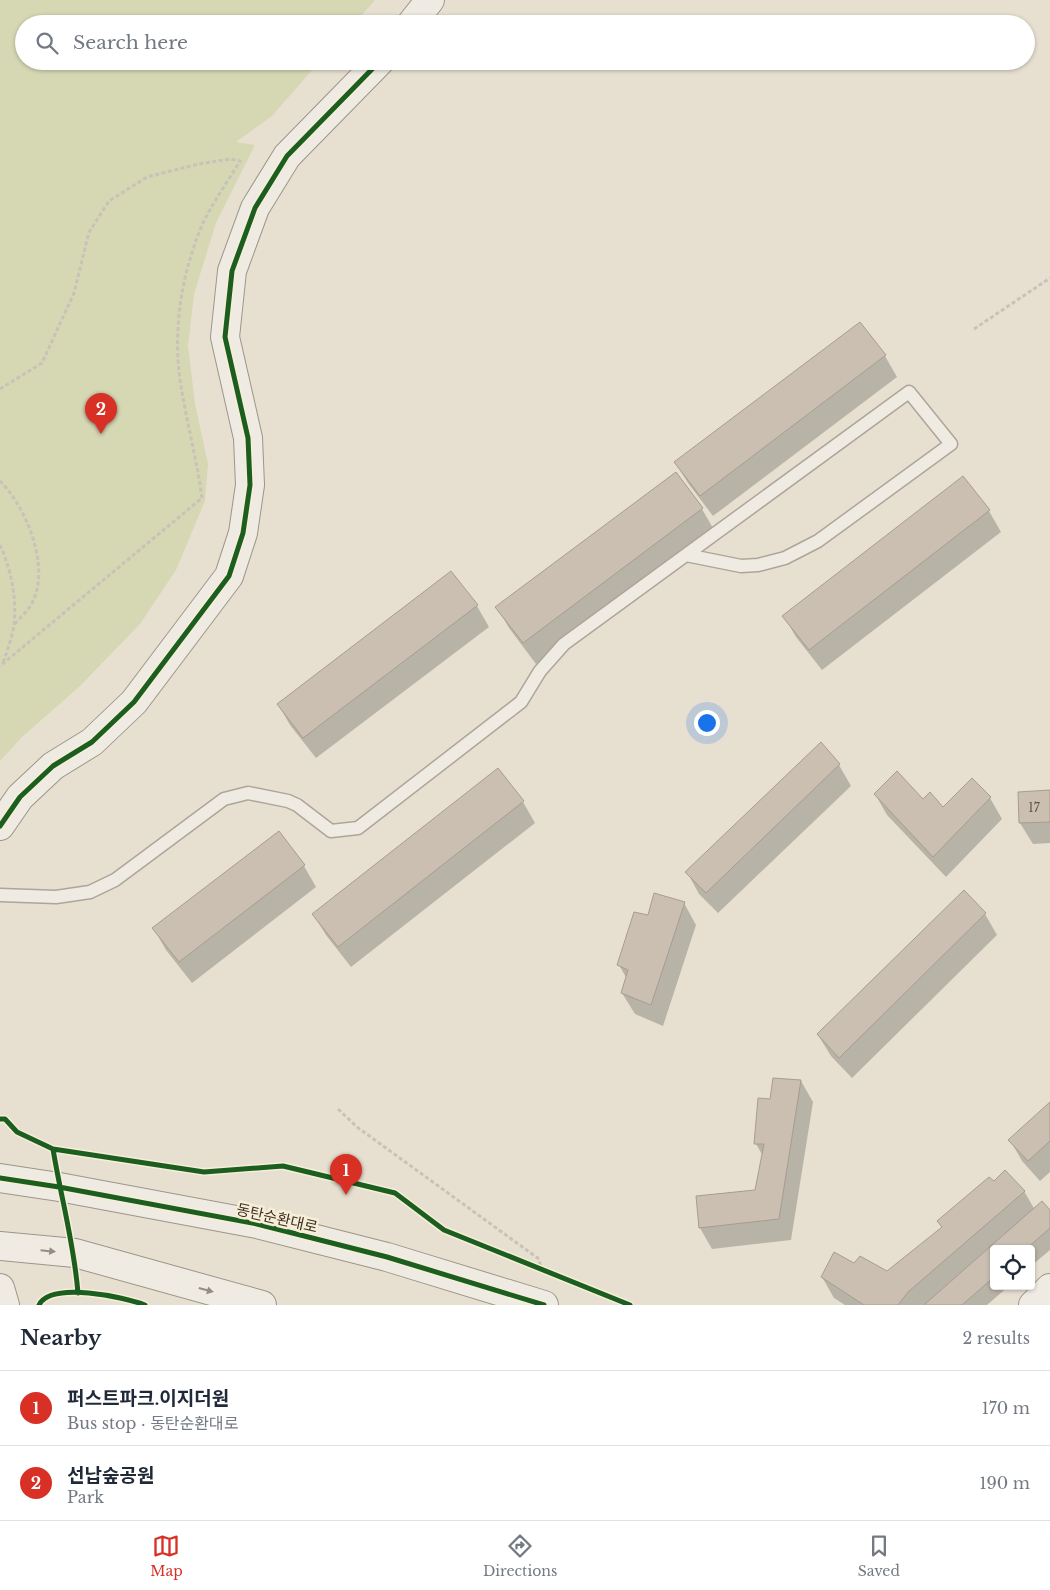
<!DOCTYPE html>
<meta charset="utf-8">
<style>
:root{--surface:#fff;--page:#f2f2f3;--text:#1f2937;--muted:#747a83;--line:#e0e1e3;--accent:#d93025}
body{margin:0;font-family:"Libre Baskerville","Noto Sans KR",serif;background:var(--page);color:var(--text)}
.controls{position:absolute;right:15px;bottom:15px;display:grid;overflow:hidden;border-radius:5px;box-shadow:0 1px 4px #0004}
.controls button{width:45px;height:45px;display:grid;place-items:center;padding:0;border:0;border-bottom:1px solid var(--line);background:var(--surface);color:var(--text);font:25px sans-serif}
.you{position:absolute;left:706px;top:722px;width:18px;height:18px;margin:-12px;border:4px solid #fff;border-radius:50%;background:#1a73e8;box-shadow:0 0 0 8px #1a73e833}
.badge{display:grid;place-items:center;width:32px;height:32px;border-radius:50%;background:var(--accent);color:#fff;font-size:16px;font-weight:700}
.pin{position:absolute;translate:-50% -41px;filter:drop-shadow(0 1px 2px #0008)}
.pin::after{content:'';position:absolute;top:26px;width:18px;height:15px;background:inherit;clip-path:polygon(0 0,100% 0,50% 100%)}
.list{margin:0;padding:0;list-style:none}
h2{display:flex;justify-content:space-between;align-items:center;height:65px;margin:0;padding:0 20px;font-size:21px}
h2 small{font-size:16px;font-weight:400;color:var(--muted)}
.list li{display:grid;grid-template-columns:32px 1fr auto;gap:15px;align-items:center;box-sizing:border-box;height:75px;padding:0 20px;border-top:1px solid var(--line)}
.list b{display:block;font-size:19px;white-space:nowrap}
.list p{margin:0;font-size:16px;white-space:nowrap;color:var(--muted)}
.list em{font-size:16px;font-style:normal;color:var(--muted)}
.icon{flex:none;width:28px;height:28px;fill:none;stroke:currentColor;stroke-width:2;stroke-linecap:round;stroke-linejoin:round}
.map{position:relative;flex:none;width:1050px;height:1305px;overflow:hidden}
.search{position:absolute;background:var(--surface);box-shadow:0 1px 4px #0004;left:15px;right:15px;top:15px;height:55px;display:flex;align-items:center;gap:12px;box-sizing:border-box;padding:0 18px;border-radius:28px;color:var(--muted);font-size:19px}
.sheet{height:215px;background:var(--surface)}
nav{display:flex;justify-content:space-around;align-items:center;box-sizing:border-box;height:70px;border-top:1px solid var(--line);background:var(--surface);font-size:14px;color:var(--muted)}
nav a{display:grid;justify-items:center;gap:2px}
nav .on{color:var(--accent)}
.map>svg:first-child{display:block}
.green{fill:#d6d7b3}
.shadow{fill:#0003}
.building{fill:#cbbfb2;stroke:#a89c90}
.lines{fill:none;stroke-linecap:round;stroke-linejoin:round}
.lane-casing{stroke:#ada599;stroke-width:15}
.secondary-casing{stroke:#9c958a;stroke-width:30}
.path{stroke:#c8c2b9;stroke-width:3;stroke-dasharray:4 2.5;stroke-linecap:butt}
.lane{stroke:#efebe3;stroke-width:12}
.secondary{stroke:#efebe3;stroke-width:28}
.cycleway-casing{stroke:#f7eed8;stroke-width:8}
.cycleway{stroke:#1b5e20;stroke-width:5}
.oneway{fill:#968c82}
.labels{text-anchor:middle;dominant-baseline:central;stroke-width:5;stroke-linejoin:round;paint-order:stroke}
.number-label{font-size:12px;fill:#605244}
.street-label{font-size:15px;fill:#3d2e20;stroke:#f7eed8}
</style>
<div class="map">
<svg width="1050" height="1305" viewBox="0 0 1050 1305">
<rect width="100%" height="100%" fill="#e7e0d1"/>
<path class="green" d="M0 0H375L354 24H24V61H320L272 116 236 142 255 145 216 223 194 294 188 346 195 404 208 464 205 501 176 570 140 624 80 686 22 737 0 761Z"/>
<path class="shadow" d="M860 323 885 356 897 377 713 516 688 483 675 462Z
M963 478 989 511 1001 532 822 670 796 637 784 616Z
M702 509 714 530 536 664 509 628 497 607Z
M477 606 489 627 316 758 290 725 278 704Z
M839 765 851 786 718 913 699 894 687 872Z
M498 770 523 802 535 823 351 967 326 935 313 914Z
M972 780 990 798 1002 819 946 877 887 815 875 794 923 801 943 809Z
M1050 792V843L1033 844 1020 823Z
M278 833 304 866 316 887 192 983 166 950 154 929Z
M684 903 696 925 663 1026 635 1014 622 993 627 979 619 965Z
M985 914 997 935 852 1078 831 1056 818 1035Z
M801 1081 813 1102 791 1240 712 1249 700 1228 697 1197 756 1191 763 1156 756 1144 771 1100Z
M1050 1104V1172L1040 1181 1022 1161 1010 1140Z
M994 1183 1024 1191 1035 1210 1050 1212V1250L1031 1266V1249H994V1286H1009L987 1305H845L834 1298 822 1277 855 1265 887 1272 943 1228Z"/>
<path class="building" d="M860 322 886 355 700 496 674 462Z
M676 472 703 508 523 643 495 607Z
M963 476 990 510 809 650 782 616Z
M451 571 478 605 303 738 277 704Z
M821 742 840 764 706 893 685 872Z
M498 768 524 801 338 947 312 914Z
M897 771 923 799 930 792 943 807 972 778 991 797 933 857 874 794Z
M1050 790V822L1019 823 1018 792Z
M279 831 305 865 179 962 152 928Z
M964 890 986 913 839 1058 817 1034Z
M654 893 685 902 651 1005 621 993 628 970 617 965 634 912 648 915Z
M773 1078 801 1080 779 1219 699 1228 696 1196 755 1190 764 1144H754L758 1098 770 1099Z
M1050 1102V1141L1028 1161 1008 1140Z
M1005 1170 1025 1191 908 1292 898 1305H864L821 1277 834 1252 854 1263 860 1256 887 1271 942 1227 937 1221 989 1177 994 1181Z
M1042 1201 1050 1210V1228L1026 1249H994V1277L962 1305H924Z"/>
<g class="lines">
<g class="lane-casing">
<path id="lane" d="M0 895 56 897 90 892 115 880 224 799 248 793 288 801 297 805 331 831 358 828 521 702 540 671 564 644 909 392 951 444 818 541 785 558 758 565 741 566 686 555"/>
</g>
<g class="secondary-casing">
<path id="secondary" d="M411 24 430 0
M0 826 20 797 53 766 92 742 134 702 229 576 243 533 250 485 248 438 225 337 232 271 255 208 287 156 380 61
M0 1178 59 1187 257 1224 387 1257 544 1305
M0 1246 75 1253 262 1305
M0 1288 5 1305
M1033 1305 1050 1288"/>
</g>
<path class="path" d="M974 329 1050 278
M0 389 42 363 74 293 89 232 109 201 147 177 199 164 230 159 240 161C228 181 213 202 203 223 181 274 172 332 181 386 187 424 197 460 202 498L0 666
M0 481C26 507 50 565 33 601 29 610 20 618 14 625
M0 545C11 569 17 599 14 625 12 638 7 651 3 663
M338 1109 357 1127 539 1259 541 1269"/>
<use href="#lane" class="lane"/>
<use href="#secondary" class="secondary"/>
<g class="cycleway-casing">
<path id="cycleway" d="M0 826 20 797 53 766 92 742 134 702 229 576 243 533 250 485 248 438 225 337 232 271 255 208 287 156 380 61
M0 1119H5L17 1132 53 1149 204 1172 283 1166 395 1193 444 1230 630 1305
M53 1149C61 1198 74 1243 78 1293
M0 1178 59 1187 257 1224 387 1257 544 1305
M39 1305C51 1281 124 1297 145 1305"/>
</g>
<use href="#cycleway" class="cycleway"/>
</g>
<defs><path id="oneway-solid" d="M-6-.8H1V-3.2L6.5 0L1 3.2V.8H-6Z" transform="scale(1.25)"/></defs>
<g class="oneway">
<use href="#oneway-solid" transform="translate(48 1251) rotate(6)"/>
<use href="#oneway-solid" transform="translate(206 1290) rotate(15)"/>
</g>
<g class="labels">
<g class="number-label">
<text x="1034" y="807">17</text>
</g>
<g class="street-label">
<text transform="translate(277 1218) rotate(13)">동탄순환대로</text>
</g>
</g>
</svg>
<div class="controls">
<button><svg class="icon" aria-label="locate" viewBox="0 0 24 24"><circle cx="12" cy="12" r="6"/><path d="M12 2v4M12 18v4M2 12h4M18 12h4"/></svg></button>
</div>
<div class="you"></div>
<div class="pin badge" style="left:346px;top:1195px">1</div>
<div class="pin badge" style="left:101px;top:434px">2</div>
<div class="search"><svg class="icon" aria-label="search" viewBox="0 0 24 24"><circle cx="10" cy="10" r="6"/><path d="M15 15l6 6"/></svg>Search here</div>
</div>
<section class="sheet">
<h2>Nearby<small>2 results</small></h2>
<ul class="list">
<li><span class="badge">1</span><div><b>퍼스트파크.이지더원</b><p>Bus stop · 동탄순환대로</p></div><em>170 m</em></li>
<li><span class="badge">2</span><div><b>선납숲공원</b><p>Park</p></div><em>190 m</em></li>
</ul>
</section>
<nav>
<a class="on"><svg class="icon" aria-label="map" viewBox="0 0 24 24"><path d="M3 6l6-2 6 2 6-2v14l-6 2-6-2-6 2zM9 4v14M15 6v14"/></svg>Map</a>
<a><svg class="icon" aria-label="directions" viewBox="0 0 24 24"><path d="M12 3l9 9-9 9-9-9zM9 14v-3h6M13 9l2 2-2 2"/></svg>Directions</a>
<a><svg class="icon" aria-label="saved" viewBox="0 0 24 24"><path d="M7 4h10v16l-5-4-5 4z"/></svg>Saved</a>
</nav>
